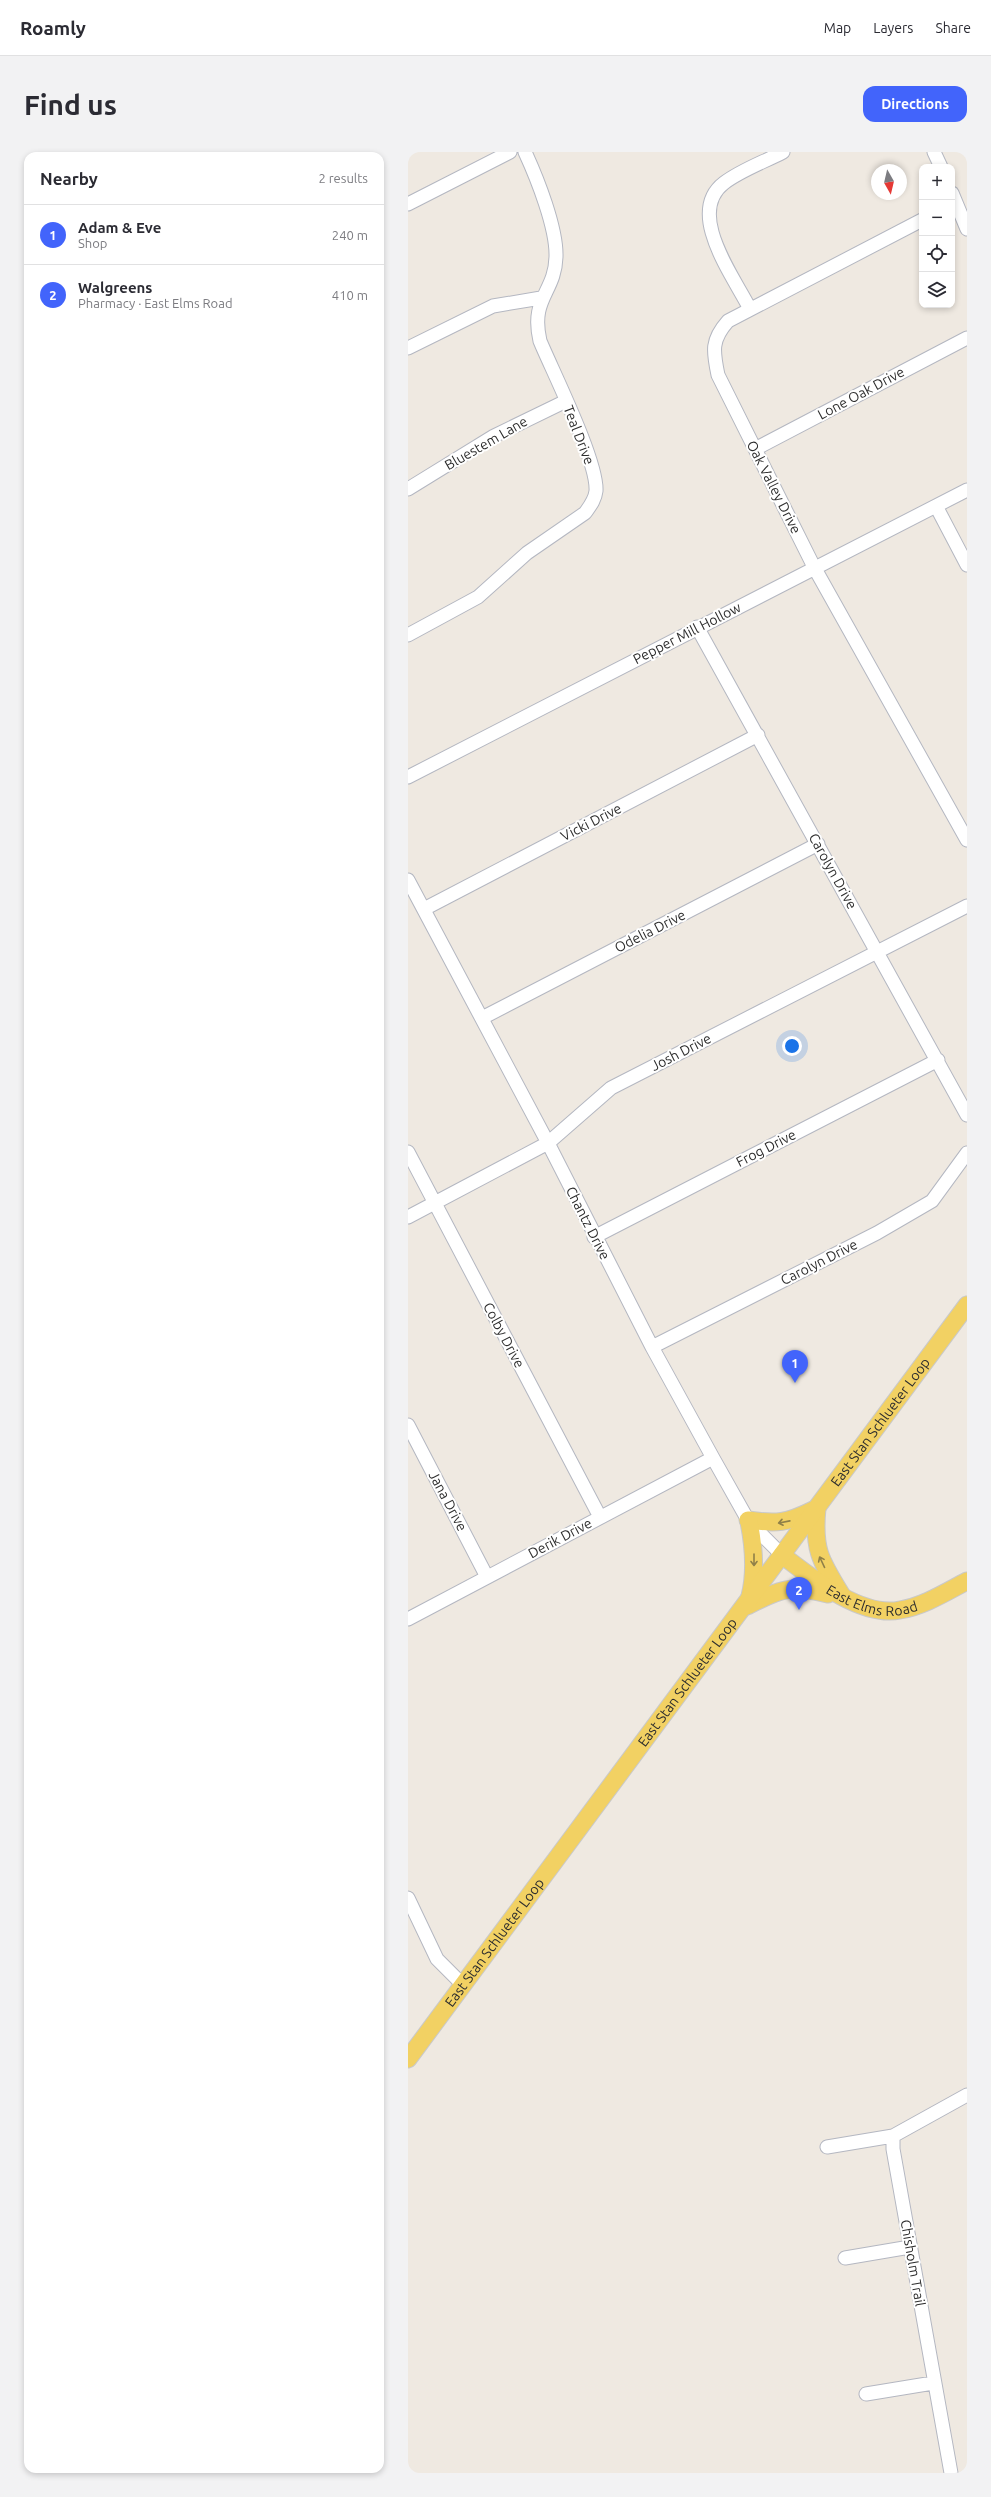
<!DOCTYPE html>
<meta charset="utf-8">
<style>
:root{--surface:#fff;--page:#f2f2f3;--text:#2b2b33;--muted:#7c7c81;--line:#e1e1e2;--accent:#4264fb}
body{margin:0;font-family:Ubuntu,sans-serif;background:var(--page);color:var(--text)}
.controls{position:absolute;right:12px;top:12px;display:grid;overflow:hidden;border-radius:8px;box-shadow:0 2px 6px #0003}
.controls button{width:36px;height:36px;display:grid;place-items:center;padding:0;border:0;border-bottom:1px solid var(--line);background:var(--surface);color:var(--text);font:20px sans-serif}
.compass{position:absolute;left:463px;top:12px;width:36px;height:36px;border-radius:50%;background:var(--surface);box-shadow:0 2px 6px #0003;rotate:172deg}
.you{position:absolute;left:384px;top:894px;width:14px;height:14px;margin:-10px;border:3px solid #fff;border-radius:50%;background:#1a73e8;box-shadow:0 0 0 6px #1a73e833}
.badge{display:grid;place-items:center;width:26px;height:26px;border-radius:50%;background:var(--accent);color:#fff;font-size:13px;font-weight:700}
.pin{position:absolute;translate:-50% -33px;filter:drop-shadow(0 1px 2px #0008)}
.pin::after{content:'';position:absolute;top:21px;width:14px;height:12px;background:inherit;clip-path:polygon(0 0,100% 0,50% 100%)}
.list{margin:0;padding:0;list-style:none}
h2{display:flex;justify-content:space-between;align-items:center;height:52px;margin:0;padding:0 16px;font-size:17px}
h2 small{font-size:13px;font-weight:400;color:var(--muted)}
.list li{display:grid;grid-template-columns:26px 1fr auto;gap:12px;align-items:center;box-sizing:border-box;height:60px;padding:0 16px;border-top:1px solid var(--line)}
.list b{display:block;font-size:15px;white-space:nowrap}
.list p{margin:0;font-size:13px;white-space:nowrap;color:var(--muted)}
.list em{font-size:13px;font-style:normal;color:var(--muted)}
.icon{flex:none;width:22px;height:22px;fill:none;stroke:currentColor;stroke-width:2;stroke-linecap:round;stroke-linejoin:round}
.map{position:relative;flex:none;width:559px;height:2321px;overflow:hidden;border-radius:12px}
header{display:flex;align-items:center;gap:24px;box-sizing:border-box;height:56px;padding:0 20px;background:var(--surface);border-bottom:1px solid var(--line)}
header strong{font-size:19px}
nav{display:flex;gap:22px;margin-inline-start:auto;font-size:14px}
.intro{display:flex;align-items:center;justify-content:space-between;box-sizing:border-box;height:96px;padding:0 24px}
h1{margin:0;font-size:28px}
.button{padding:10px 18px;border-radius:12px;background:var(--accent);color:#fff;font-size:14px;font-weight:700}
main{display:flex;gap:24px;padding:0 24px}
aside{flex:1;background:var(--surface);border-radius:12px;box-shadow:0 2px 6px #0003}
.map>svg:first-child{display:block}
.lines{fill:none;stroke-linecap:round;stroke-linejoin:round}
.minor-casing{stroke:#b4b7c1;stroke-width:15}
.major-casing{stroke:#c9c9c9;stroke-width:19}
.minor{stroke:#fff;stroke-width:13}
.major{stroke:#f2d163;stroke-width:17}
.oneway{stroke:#908048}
.labels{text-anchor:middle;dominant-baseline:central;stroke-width:4;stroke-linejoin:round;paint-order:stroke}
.street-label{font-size:14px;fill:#2e2e2e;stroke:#fff}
</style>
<header>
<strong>Roamly</strong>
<nav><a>Map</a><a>Layers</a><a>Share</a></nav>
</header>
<div class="intro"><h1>Find us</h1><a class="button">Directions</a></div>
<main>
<aside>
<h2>Nearby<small>2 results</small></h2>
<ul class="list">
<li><span class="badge">1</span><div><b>Adam &amp; Eve</b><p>Shop</p></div><em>240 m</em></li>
<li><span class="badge">2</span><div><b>Walgreens</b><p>Pharmacy · East Elms Road</p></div><em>410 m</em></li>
</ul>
</aside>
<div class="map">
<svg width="559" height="2321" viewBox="0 0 559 2321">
<rect width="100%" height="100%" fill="#efe9e1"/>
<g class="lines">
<g class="minor-casing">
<path id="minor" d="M526 0 533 15
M544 41 559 77
M0 52 102 0
M514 68 320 169C303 188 305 199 310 223L406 415 559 688
M342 157C326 125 277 61 316 31 333 18 356 10 375 0
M0 196 85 154 133 146
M347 297 559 186
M0 337 86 284 158 249
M528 354 559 413
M289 475 559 963
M0 483 70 445 119 401 177 361C182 354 187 348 188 339 190 310 145 220 132 189 122 146 147 141 148 105 149 76 129 26 117 0
M0 625 559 338
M0 728 140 991 244 1195 305 1306 341 1370 374 1403
M16 757 350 583
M74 866 410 692
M0 1000 192 1365
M0 1065 140 991 203 936 559 754
M186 1085 530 908
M244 1195 469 1081 524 1049 559 1001
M0 1273 79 1425
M0 1467 305 1306
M0 1746 29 1807 54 1832
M419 1995 485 1984
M437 2106 502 2095
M458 2242 525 2231
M543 2321 485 1997V1984L559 1943"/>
</g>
<g class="major-casing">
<g id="major">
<path d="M409 1356C405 1397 412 1408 433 1442"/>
<path d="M340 1368C369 1372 379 1371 405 1358"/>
<path d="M341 1370C346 1395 348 1420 342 1444"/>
<path id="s1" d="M374 1403C404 1426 453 1466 492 1458 516 1454 538 1440 559 1429"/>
<path d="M339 1454C373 1437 382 1432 420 1442"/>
<path id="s2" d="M0 1907 559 1153"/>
</g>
</g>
<use href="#minor" class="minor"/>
<use href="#major" class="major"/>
</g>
<defs><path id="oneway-shaft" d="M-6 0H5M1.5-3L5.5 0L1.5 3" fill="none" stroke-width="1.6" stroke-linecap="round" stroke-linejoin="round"/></defs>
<g class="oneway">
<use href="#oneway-shaft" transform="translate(376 1370) rotate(169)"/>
<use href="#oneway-shaft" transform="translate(346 1408) rotate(90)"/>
<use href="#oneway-shaft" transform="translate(414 1410) rotate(-115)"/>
</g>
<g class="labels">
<g class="street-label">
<text transform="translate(453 241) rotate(-28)">Lone Oak Drive</text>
<text transform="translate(171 283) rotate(69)">Teal Drive</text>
<text transform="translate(78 291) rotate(-30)">Bluestem Lane</text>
<text transform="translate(366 335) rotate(63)">Oak Valley Drive</text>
<text transform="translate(279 481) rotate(-27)">Pepper Mill Hollow</text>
<text transform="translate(183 670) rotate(-27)">Vicki Drive</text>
<text transform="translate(425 719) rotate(61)">Carolyn Drive</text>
<text transform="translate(242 779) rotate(-27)">Odelia Drive</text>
<text transform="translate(273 900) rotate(-27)">Josh Drive</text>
<text transform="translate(358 996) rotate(-27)">Frog Drive</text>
<text transform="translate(180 1071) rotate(63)">Chantz Drive</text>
<text transform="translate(411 1110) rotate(-27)">Carolyn Drive</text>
<text transform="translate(96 1183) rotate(62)">Colby Drive</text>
<text stroke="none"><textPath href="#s2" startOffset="793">East Stan Schlueter Loop</textPath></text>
<text transform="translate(40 1349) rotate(62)">Jana Drive</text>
<text transform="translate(152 1386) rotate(-28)">Derik Drive</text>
<text stroke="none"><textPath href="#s1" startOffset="104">East Elms Road</textPath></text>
<text stroke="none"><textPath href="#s2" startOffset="469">East Stan Schlueter Loop</textPath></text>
<text stroke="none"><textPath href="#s2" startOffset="145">East Stan Schlueter Loop</textPath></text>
<text transform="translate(505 2111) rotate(80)">Chisholm Trail</text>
</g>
</g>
</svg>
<div class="controls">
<button>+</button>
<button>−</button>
<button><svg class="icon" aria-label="locate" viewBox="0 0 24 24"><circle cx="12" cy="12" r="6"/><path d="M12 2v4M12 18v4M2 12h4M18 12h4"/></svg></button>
<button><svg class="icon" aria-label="layers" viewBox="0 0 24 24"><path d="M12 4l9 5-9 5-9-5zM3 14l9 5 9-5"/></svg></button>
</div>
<svg class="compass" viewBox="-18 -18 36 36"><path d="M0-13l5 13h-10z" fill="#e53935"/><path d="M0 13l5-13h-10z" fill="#7c7c81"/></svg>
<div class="you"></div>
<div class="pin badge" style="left:387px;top:1231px">1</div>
<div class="pin badge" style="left:391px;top:1458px">2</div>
</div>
</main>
